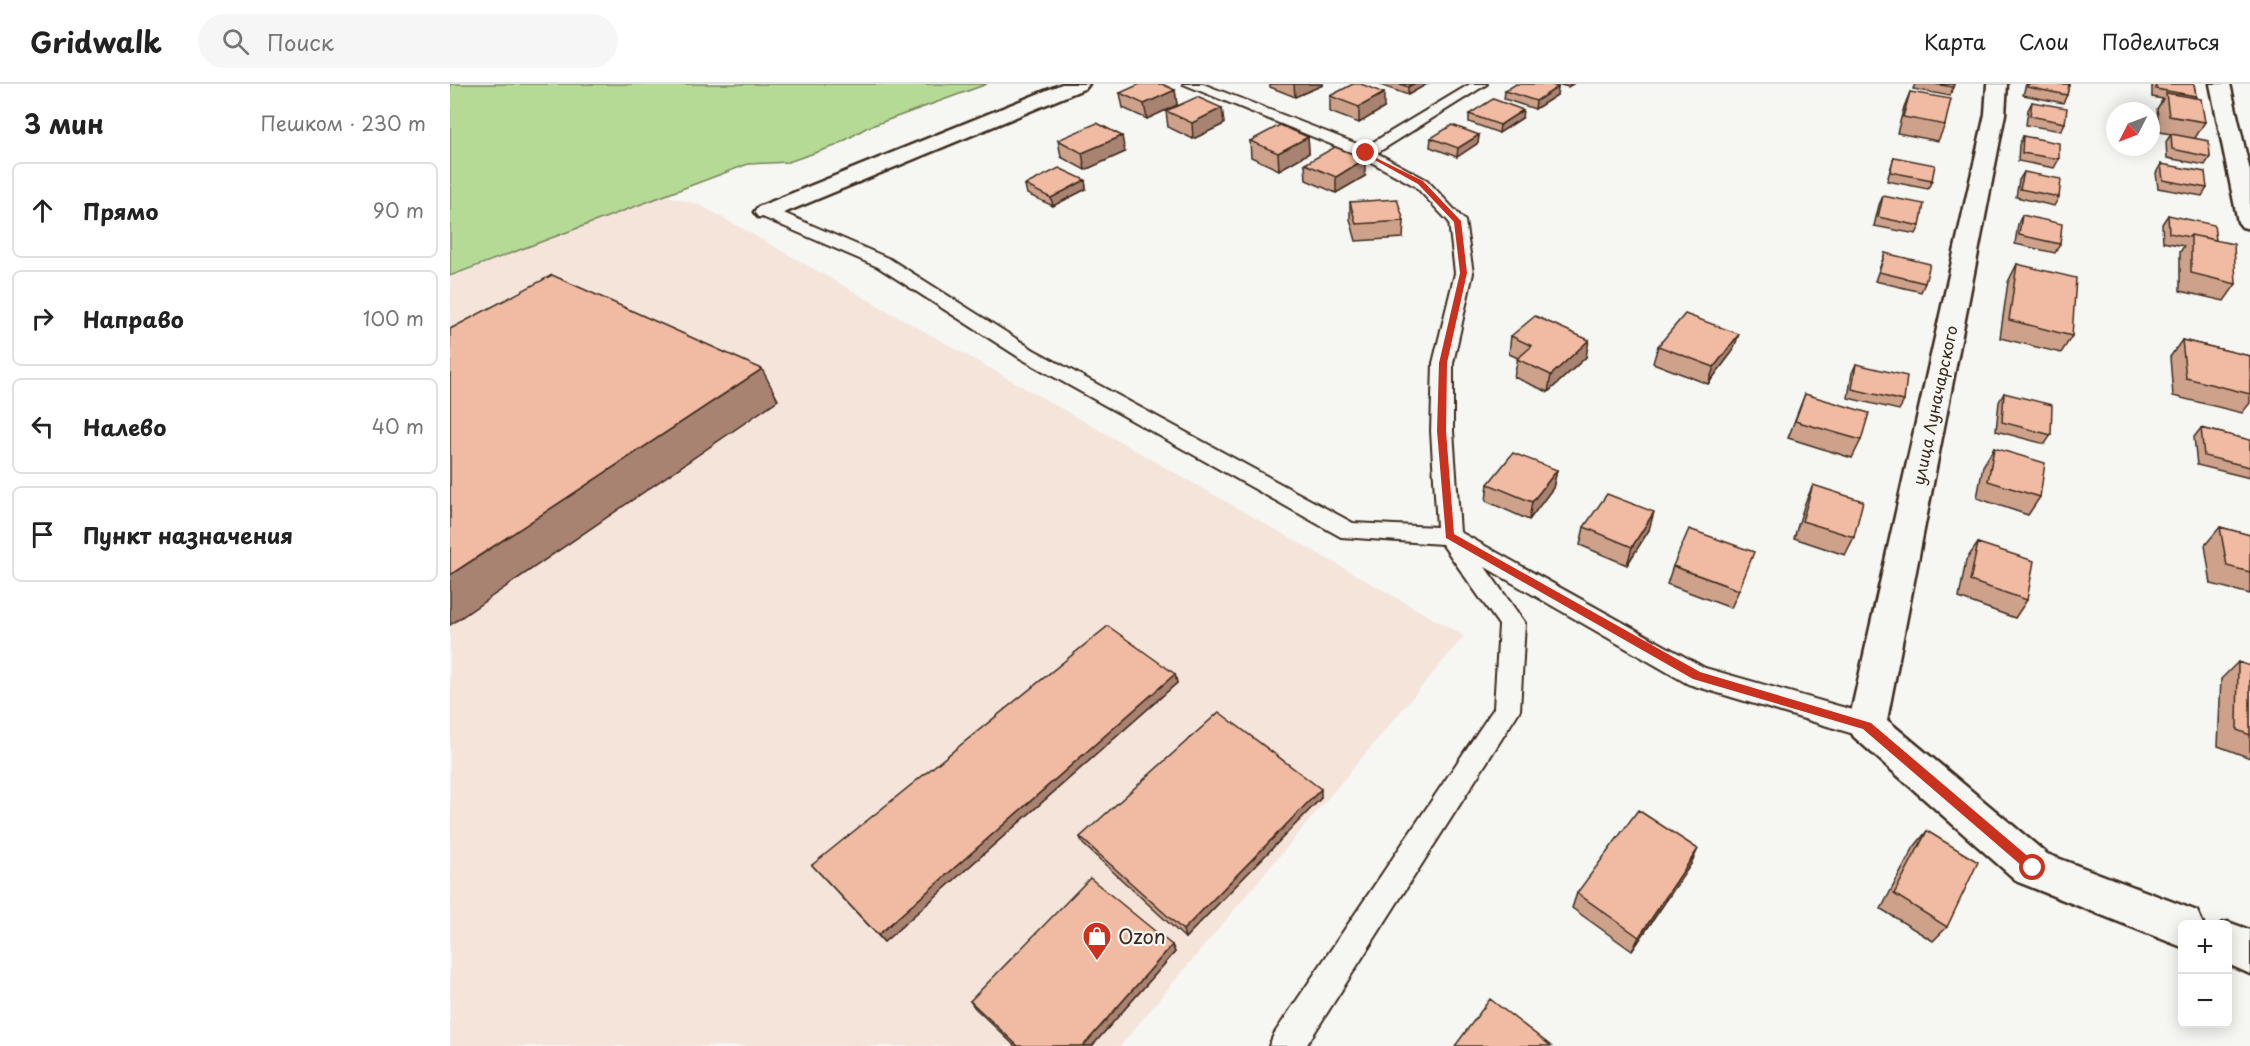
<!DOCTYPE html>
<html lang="ru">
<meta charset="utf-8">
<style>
:root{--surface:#fff;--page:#f6f6f6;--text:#222;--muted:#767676;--line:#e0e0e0}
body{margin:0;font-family:"Playpen Sans",sans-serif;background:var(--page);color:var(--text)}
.controls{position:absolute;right:18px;bottom:18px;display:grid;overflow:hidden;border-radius:9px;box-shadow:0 3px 15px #0003}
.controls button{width:54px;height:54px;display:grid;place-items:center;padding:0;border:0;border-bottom:2px solid var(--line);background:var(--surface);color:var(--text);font:30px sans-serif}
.compass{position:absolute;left:1656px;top:18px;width:54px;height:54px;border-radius:50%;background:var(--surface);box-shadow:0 3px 15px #0003;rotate:228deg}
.stop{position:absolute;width:18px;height:18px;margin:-14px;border:4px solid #c8321e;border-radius:50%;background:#fff}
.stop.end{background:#c8321e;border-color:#fff;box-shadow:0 2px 6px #0008}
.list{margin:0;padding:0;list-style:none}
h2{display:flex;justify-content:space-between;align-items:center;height:78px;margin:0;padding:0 24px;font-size:26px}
h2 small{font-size:20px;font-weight:400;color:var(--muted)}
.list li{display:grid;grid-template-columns:39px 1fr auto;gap:18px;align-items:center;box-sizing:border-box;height:96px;margin:0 12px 12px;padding:0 12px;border:2px solid var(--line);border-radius:9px}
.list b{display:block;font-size:22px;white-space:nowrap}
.list em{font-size:20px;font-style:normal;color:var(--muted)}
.icon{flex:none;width:33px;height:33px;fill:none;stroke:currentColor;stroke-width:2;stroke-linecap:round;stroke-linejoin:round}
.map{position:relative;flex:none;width:1800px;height:962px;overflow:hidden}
header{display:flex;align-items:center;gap:36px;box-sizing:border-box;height:84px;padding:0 30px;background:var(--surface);border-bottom:2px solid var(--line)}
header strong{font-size:28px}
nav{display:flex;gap:33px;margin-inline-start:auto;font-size:21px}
.search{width:420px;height:54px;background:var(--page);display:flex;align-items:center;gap:15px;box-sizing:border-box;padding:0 21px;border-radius:33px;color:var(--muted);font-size:22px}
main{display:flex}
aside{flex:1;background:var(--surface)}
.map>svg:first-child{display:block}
.built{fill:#f4e4da}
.green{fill:#b4da96;stroke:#78825a;stroke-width:1.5}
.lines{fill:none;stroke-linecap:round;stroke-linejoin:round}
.service-casing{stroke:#3b2a1e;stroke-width:4}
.minor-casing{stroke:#3b2a1e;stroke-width:5}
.service{fill:#f6f6f2;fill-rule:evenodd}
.minor{fill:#f6f6f2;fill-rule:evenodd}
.wall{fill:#cea18b;stroke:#3b2a1e;stroke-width:1.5}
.shaded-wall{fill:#a88371;stroke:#3b2a1e;stroke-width:1.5}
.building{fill:#f0bba2;stroke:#3b2a1e;stroke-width:1.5}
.route{fill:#c8321e}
.labels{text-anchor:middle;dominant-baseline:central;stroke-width:4.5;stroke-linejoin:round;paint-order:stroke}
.street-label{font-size:16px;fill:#3b2a1e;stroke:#f6f6f2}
.near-poi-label{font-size:20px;fill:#3b2a1e;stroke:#f6f6f2;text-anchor:start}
</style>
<header>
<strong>Gridwalk</strong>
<div class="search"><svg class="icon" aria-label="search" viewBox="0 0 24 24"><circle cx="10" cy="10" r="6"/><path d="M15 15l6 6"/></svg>Поиск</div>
<nav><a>Карта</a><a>Слои</a><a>Поделиться</a></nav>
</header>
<main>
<aside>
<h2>3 мин<small>Пешком · 230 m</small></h2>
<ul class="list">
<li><svg class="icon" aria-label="ahead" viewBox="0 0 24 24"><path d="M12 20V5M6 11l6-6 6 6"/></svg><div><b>Прямо</b></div><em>90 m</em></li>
<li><svg class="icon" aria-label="right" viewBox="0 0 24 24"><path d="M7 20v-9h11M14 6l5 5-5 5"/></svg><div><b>Направо</b></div><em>100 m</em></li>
<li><svg class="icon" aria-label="left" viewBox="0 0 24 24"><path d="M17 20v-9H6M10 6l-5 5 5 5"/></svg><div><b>Налево</b></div><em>40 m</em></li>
<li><svg class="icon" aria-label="arrive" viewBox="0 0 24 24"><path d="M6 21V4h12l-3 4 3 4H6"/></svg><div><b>Пункт назначения</b></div></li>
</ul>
</aside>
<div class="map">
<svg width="1800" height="962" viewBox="0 0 1800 962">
<rect width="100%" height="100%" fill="#f6f6f2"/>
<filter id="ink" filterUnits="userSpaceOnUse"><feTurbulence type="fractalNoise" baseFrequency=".0167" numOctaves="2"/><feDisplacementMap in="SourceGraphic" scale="12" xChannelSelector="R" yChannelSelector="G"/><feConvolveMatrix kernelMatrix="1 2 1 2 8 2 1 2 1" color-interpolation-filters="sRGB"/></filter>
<g filter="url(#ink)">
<path class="built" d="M200 107 250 121 1014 552 670 962H0V194Z"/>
<path class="green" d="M0 0H537L416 44 385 62 338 78 298 80 0 192Z"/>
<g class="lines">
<g class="service-casing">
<path id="service" d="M733 0H753L915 63 1020 0H1037L927 69 977 96 1015 137 1023 189 1003 279V347L1010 448 1255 584 1417 630 1427 634 1431 642 1427 650 1417 654 1238 600 1035 483 1075 539 1070 626 856 962H819L824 950 1044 624 1049 541 992 460 891 453 570 274 428 183 310 132 308 128 316 123 322 124 440 175 584 266 903 439 987 443 981 347 983 279 1005 189 999 138 965 102 910 72Z"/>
</g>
<g class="minor-casing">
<path id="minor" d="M612 0H639L636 4 324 133H308L304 128 308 123Z
M1537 0H1557L1555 30 1437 636 1597 770 1747 827 1753 840H1732V863L1568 798 1404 653 1398 642 1535 30Z
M1760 0H1780L1800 87V145L1792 143 1788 138Z
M1778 838 1800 846V890L1778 880V840H1771Z"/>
</g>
<use href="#service" class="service"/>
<use href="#minor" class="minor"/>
</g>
<path class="wall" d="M820 0H873V1L845 13 820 3Z
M930 0H977L958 11 930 1Z
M1107 0H1123L1118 3Z
M1465 0H1504L1500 12 1463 5Z
M1576 0H1619L1617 11 1613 19 1573 11Z
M1702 0H1744L1746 12 1744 14 1755 38 1745 54 1760 73 1755 81 1717 74 1716 58 1721 50 1710 48 1707 25 1713 15 1702 13Z
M1108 3 1107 11 1085 25 1054 15 1055 7Z
M725 6 727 21 697 35 673 24 670 9Z
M1460 8 1495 41 1488 57 1447 49 1454 23Z
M880 12 934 24 909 39 880 28Z
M1582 18 1615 39 1611 47 1576 41 1578 26Z
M772 24 774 40 743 55 718 43 716 27Z
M1019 30 1072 34 1049 49 1019 38Z
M1029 51 1028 59 1007 73 980 63 981 54Z
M1573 52 1609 75 1604 84 1568 77 1569 61Z
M858 53 859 69 829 86 801 73 800 57Z
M608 56 675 68 635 86 611 73Z
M1444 73 1482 96 1478 105 1437 97Z
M855 80 915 92 886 109 856 96Z
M1711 80 1757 104 1752 112 1708 104 1706 89Z
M1574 88 1609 113 1604 122 1566 113 1569 96Z
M635 96 636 105 603 122 577 110 575 101Z
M1433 112 1470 142 1466 150 1424 142 1429 121Z
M900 118 954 137 953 154 906 157 900 135Z
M1572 131 1610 160 1605 169 1565 160 1568 140Z
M1718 131 1766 156 1786 200 1774 217 1730 207V168L1734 162 1713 158 1712 140Z
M1435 169 1475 199 1471 208 1425 197Z
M1567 180 1622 252 1611 269 1550 254 1558 198Z
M1061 252 1136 273 1098 308 1064 293 1068 274 1059 270Z
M1732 256 1800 272V319L1792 329 1723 312 1720 273Z
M1208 262 1283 267 1258 300 1203 279Z
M1406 280 1454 317 1449 326 1398 314 1402 289Z
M1554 309 1601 351 1595 360 1546 347 1549 318Z
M1355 310 1411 356 1402 374 1338 354Z
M1751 344 1800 356V394L1747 381 1744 353Z
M1544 364 1590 413 1578 431 1527 414 1533 382Z
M1107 386 1103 404 1079 436 1036 417 1038 400Z
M1363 401 1404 453 1395 471 1344 454 1355 419Z
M1134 443 1199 446 1177 481 1130 461Z
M1770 443 1800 451V510L1761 500 1755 461Z
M1528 459 1577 516 1565 534 1509 514 1516 476Z
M1223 482 1289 506 1281 524 1217 500Z
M1788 578 1800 582V674L1768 662 1771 595Z
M725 590 727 599 434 858 362 781Z
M871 714 735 854 633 760 630 753Z
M1477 747 1497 843 1483 857 1431 825 1464 763Z
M1241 780 1182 867 1122 824 1127 809Z
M722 861 725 868 642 962H565L525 924 520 917Z"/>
<path class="shaded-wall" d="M844 0H873V1L845 13Z
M963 0H977L958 11V3Z
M1108 3 1107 11 1085 25 1086 17Z
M725 6 727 21 697 35 694 20Z
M934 9V24L909 39V23Z
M772 24 774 40 743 55 742 39Z
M1073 26 1072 34 1049 49 1050 41Z
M1029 51 1028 59 1007 73 1008 64Z
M672 52 675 68 635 86 632 69Z
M858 53 859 69 829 86 828 69Z
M915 75V92L886 109V93Z
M635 96 636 105 603 122 601 114Z
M1289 250 1283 267 1258 300 1264 283Z
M1139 256 1136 273 1098 308 1101 291Z
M312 285 328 316 0 541V491Z
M1107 386 1103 404 1079 436 1082 418Z
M1204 428 1199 446 1177 481 1182 463Z
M725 590 727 599 434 858 428 851Z
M871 705V714L735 854 733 846Z
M1248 765 1241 780 1182 867 1189 853Z
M722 861 725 868 642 962H633Z"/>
<path class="building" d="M690 0H712L725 6 694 20 670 9Z
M903 0H911L934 9 909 23 880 12Z
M950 0H963L958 3Z
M1066 0H1099L1108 3 1086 17 1055 7Z
M1484 0H1504L1503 3Z
M1578 0H1619L1617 11 1577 3Z
M1706 0H1744L1746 12 1706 5Z
M1460 8 1501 15 1495 41 1453 33Z
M1716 9 1751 15 1755 38 1719 32Z
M747 13 772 24 742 39 716 27Z
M1043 15 1073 26 1050 41 1019 30Z
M1582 18 1617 24 1615 39 1580 32Z
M647 39 672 52 632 69 608 56Z
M830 41 858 53 828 69 800 57Z
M1002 41 1029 51 1008 64 981 54Z
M1721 50 1759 57 1760 73 1722 65Z
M1573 52 1609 59V75L1572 69Z
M885 63 915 75 886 93 855 80Z
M1444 73 1485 81 1482 96 1440 88Z
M1711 80 1755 88 1757 104 1713 96Z
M609 84 635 96 601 114 575 101Z
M1574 88 1611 95 1609 113 1570 105Z
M1433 112 1474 120 1470 142 1428 133Z
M947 115 954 137 906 140 900 118Z
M1572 131 1612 140 1610 160 1569 151Z
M1718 131 1764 141 1766 156 1741 151 1739 153 1719 149Z
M1741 151 1784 160 1786 200 1741 189Z
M1435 169 1480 180 1475 199 1429 188Z
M1567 180 1626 194 1622 252 1559 236Z
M102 191 312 285 0 491V245Z
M1235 230 1289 250 1264 283 1208 262Z
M1085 232 1139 256 1101 291 1067 275 1082 262 1061 252Z
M1732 256 1800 272V310L1736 294Z
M1406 280 1457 292 1454 317 1402 305Z
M1554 309 1602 321 1601 351 1552 338Z
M1355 310 1419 329 1411 356 1345 337Z
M1751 344 1800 356V383L1754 372Z
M1544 364 1595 379 1590 413 1538 397Z
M1063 369 1107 386 1082 418 1038 400Z
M1363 401 1413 417 1404 453 1352 437Z
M1157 410 1204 428 1182 463 1134 443Z
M1770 443 1800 451V488L1777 482Z
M1239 445 1304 468 1289 506 1223 482Z
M1528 459 1584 477 1577 516 1520 497Z
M658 542 725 590 428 851 362 781Z
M1788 578 1800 582V651L1787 646Z
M769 628 871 705 733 846 630 753Z
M1188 726 1248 765 1189 853 1127 809Z
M1477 747 1528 778 1497 843 1444 810Z
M640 794 722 861 633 962H568L520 917Z
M1040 915 1101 962H1005Z"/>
</g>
<path class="route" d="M914 68 973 97 1011 137 1017 189 997 279 996 347 1004 450 1250 588 1421 639 1587 780V788H1579L1413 645 1243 595 996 454 987 347 989 279 1010 189 1004 138 968 100 914 70Z"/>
<defs>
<g id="shop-pin" transform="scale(1.5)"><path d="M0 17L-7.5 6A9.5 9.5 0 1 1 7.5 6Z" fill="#c8321e" stroke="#f6f6f2"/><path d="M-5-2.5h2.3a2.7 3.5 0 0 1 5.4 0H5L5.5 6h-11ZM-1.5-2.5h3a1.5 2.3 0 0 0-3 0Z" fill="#fff"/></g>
</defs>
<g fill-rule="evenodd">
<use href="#shop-pin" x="647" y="852"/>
</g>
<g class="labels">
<g class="street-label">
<text transform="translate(1484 321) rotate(-78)">улица Луначарского</text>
</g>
<g class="near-poi-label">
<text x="668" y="852">Ozon</text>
</g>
</g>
</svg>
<div class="controls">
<button>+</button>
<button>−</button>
</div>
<svg class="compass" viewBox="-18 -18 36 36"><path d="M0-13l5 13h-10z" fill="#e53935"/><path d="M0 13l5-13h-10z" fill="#767676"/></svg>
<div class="stop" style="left:1583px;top:784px"></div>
<div class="stop end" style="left:916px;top:69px"></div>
</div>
</main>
